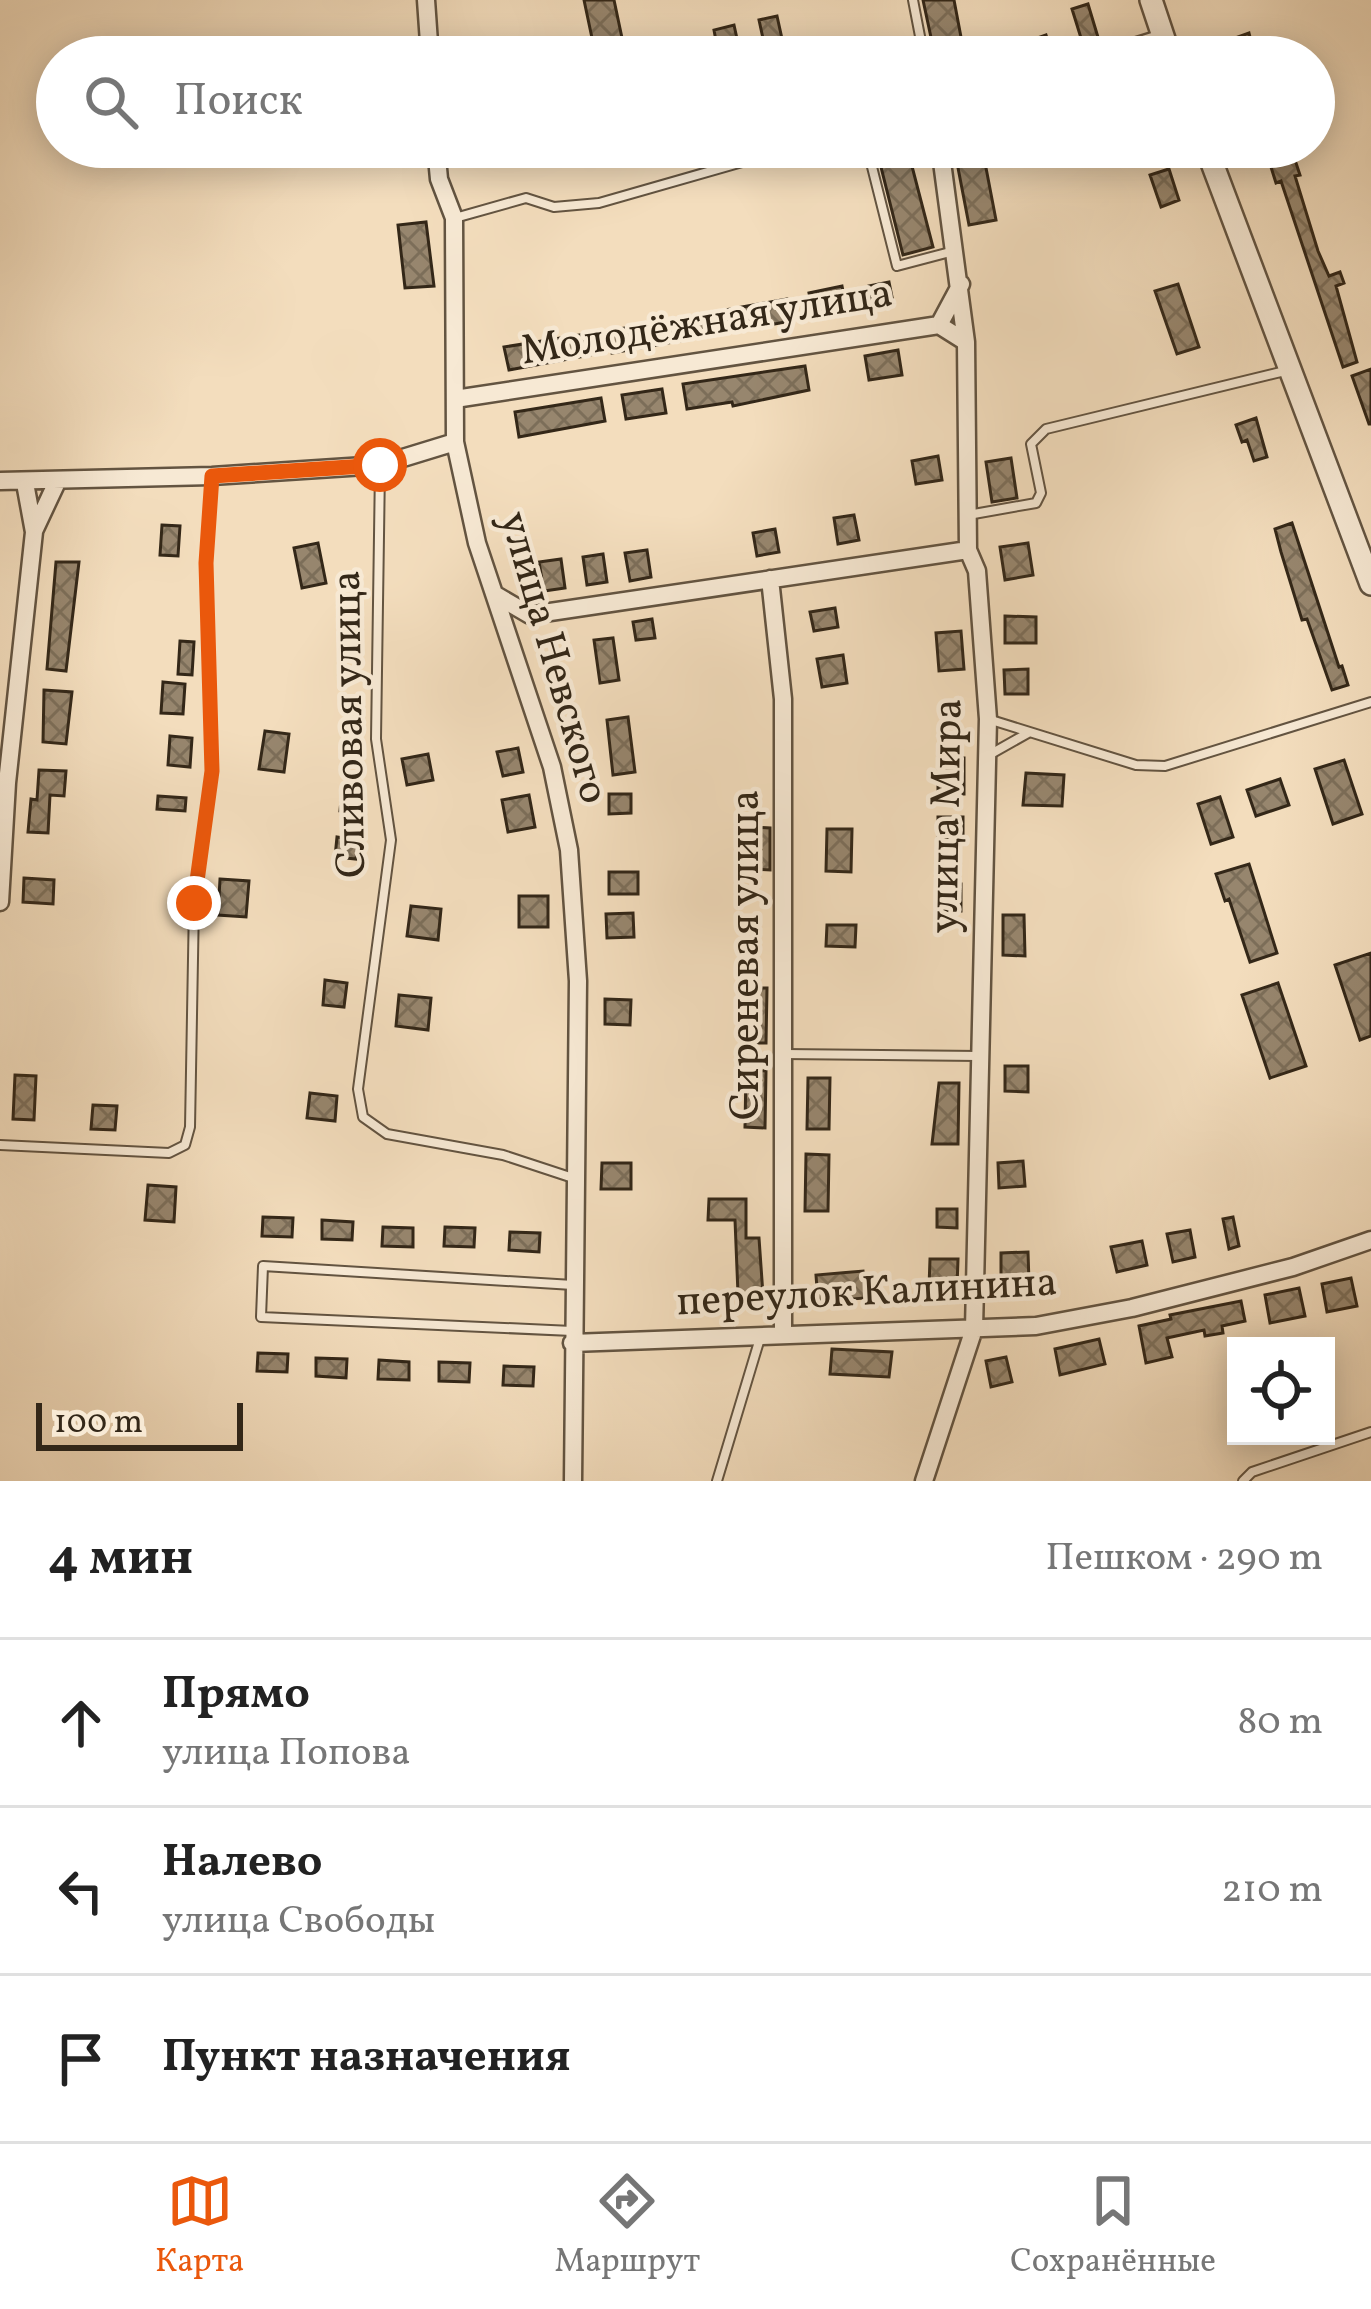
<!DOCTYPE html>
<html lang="ru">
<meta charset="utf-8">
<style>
:root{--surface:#fff;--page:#f2f2f2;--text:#222;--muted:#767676;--line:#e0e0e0;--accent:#ea580c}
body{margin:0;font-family:Vollkorn,serif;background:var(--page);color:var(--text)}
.controls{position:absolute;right:36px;bottom:36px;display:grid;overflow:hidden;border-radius:0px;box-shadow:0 6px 30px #0003}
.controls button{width:108px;height:108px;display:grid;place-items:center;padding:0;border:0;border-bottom:3px solid var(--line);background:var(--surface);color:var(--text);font:60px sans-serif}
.scale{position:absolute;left:36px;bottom:30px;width:207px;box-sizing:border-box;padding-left:12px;border:6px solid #332718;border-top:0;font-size:33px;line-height:42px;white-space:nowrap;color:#332718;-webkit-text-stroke:9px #f7e9d4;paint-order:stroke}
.stop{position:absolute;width:36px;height:36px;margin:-27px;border:9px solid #ea580c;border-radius:50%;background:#fff}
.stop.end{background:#ea580c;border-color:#fff;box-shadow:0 3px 12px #0008}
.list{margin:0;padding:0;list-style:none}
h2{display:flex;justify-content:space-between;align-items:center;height:156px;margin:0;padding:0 48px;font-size:51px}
h2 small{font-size:39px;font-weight:400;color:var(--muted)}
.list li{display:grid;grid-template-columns:78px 1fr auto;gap:36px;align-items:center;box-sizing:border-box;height:168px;padding:0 48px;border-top:3px solid var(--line)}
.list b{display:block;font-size:45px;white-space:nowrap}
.list p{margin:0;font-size:39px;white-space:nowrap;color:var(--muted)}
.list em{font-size:39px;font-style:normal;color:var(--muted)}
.icon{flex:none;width:66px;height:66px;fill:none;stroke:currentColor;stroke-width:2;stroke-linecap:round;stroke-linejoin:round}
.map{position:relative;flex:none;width:1371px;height:1481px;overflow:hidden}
.search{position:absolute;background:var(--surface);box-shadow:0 6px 30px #0003;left:36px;right:36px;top:36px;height:132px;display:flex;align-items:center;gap:30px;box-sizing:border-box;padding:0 42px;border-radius:66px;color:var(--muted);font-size:45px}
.sheet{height:660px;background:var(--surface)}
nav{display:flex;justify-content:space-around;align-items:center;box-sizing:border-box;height:168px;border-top:3px solid var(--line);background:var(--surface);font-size:33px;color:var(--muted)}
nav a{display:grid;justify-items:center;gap:6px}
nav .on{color:var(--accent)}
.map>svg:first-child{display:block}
.building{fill:url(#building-cross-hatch);stroke:#332718;stroke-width:3}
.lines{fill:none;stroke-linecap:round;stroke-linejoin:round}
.service-casing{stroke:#635441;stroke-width:12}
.minor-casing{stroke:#635441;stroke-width:21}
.tertiary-casing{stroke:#635441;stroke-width:26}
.service{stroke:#f7e9d4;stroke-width:8}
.minor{stroke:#f7e9d4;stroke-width:16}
.tertiary{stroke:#f7e9d4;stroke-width:21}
.route{stroke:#ea580c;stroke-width:15}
.labels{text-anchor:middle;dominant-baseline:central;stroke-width:9;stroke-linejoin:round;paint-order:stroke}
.street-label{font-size:42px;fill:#332718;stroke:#f7e9d4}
</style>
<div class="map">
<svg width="1371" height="1481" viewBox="0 0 1371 1481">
<defs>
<pattern id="building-cross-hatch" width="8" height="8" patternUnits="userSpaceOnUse" patternTransform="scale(3)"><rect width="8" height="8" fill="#97866e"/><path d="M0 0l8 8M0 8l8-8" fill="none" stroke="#7c6e59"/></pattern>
</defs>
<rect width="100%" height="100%" fill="#f3ddbd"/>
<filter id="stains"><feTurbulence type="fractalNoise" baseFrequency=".00167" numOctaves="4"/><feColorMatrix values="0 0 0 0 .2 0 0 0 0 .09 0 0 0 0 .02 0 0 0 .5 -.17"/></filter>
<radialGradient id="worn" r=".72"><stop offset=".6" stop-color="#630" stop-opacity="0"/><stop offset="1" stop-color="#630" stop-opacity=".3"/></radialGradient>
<path class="building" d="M584 0H614L626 57H596Z
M923 0H954L961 37 932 42Z
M1088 4 1100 44 1085 51 1072 9Z
M777 16 786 57H767L759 20Z
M734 25 741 57H719L714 30Z
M1249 33 1252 45 1231 52 1227 41Z
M1046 35 1053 57H1038L1032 40Z
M549 41 552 57H520L518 47Z
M876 147H907L933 247 903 255Z
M954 147H982L996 220 969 225Z
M1294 157 1300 175 1295 176 1318 251 1329 276 1340 272 1344 283 1336 286 1357 362 1343 367 1281 181 1276 183 1270 164Z
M1169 169 1179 200 1161 207 1150 175Z
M426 222 434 286 405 288 398 225Z
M889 282 893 302 873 307 869 286Z
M1178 284 1199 347 1177 354 1155 291Z
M842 286 847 312 814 319 809 293Z
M787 299 791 321 612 353 608 331Z
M586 334 590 355 509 370 504 347Z
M898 350 902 375 869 380 865 356Z
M805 366 809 390 733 406 732 402 687 409 683 384Z
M1371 369V424H1369L1352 376Z
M662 389 666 413 626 419 622 395Z
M601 398 605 421 519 437 515 412Z
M1256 418 1267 457 1254 461 1247 440 1242 442 1236 425Z
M938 456 942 480 916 484 912 461Z
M1011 458 1017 498 992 502 986 462Z
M854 515 859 540 838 544 834 518Z
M1292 523 1339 667 1342 666 1348 685 1332 690 1307 619 1302 620 1281 552 1275 529Z
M162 525 180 526 178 556 160 555Z
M775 529 779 552 757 556 753 533Z
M318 543 326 583 302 588 294 548Z
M1028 543 1033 575 1005 580 1000 547Z
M647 550 651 577 630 581 625 553Z
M603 554 607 582 587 585 583 557Z
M561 559 565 588 544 591 539 562Z
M56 562H79L66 671 47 669Z
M835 608 838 627 814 631 810 612Z
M1005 616 1036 617V643H1005Z
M652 619 655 638 636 640 633 622Z
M961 631 964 669 939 671 936 633Z
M613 638 619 680 600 683 594 640Z
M180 641 194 642 192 675 178 674Z
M843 655 847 683 822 687 817 659Z
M1028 669V694H1005L1004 670Z
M163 682 185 684 183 714 161 713Z
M44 690 72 692 66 744 43 742Z
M628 717 635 772 613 775 607 720Z
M265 731 289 734 284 772 259 769Z
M170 736 192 738 190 767 168 765Z
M518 748 523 772 503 776 497 752Z
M428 754 433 780 407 785 402 759Z
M938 758H964V794H938Z
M1344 760 1362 814 1333 824 1315 769Z
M39 770 66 771 64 796 50 795 48 833 28 832 31 799 37 800Z
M1026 773 1064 775 1062 806 1023 805Z
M1280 779 1289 805 1256 816 1247 790Z
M342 788 364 791 362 813 340 811Z
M609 794H631V813L609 814Z
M529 795 535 827 508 832 502 800Z
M158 796 186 798 185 811 157 809Z
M1220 797 1233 837 1211 844 1198 804Z
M938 817H963V840H938Z
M752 827 770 828V870L751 869Z
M827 829H852L851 872 826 871Z
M337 837 358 840 356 859 335 857Z
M1249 864 1277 953 1250 962 1229 899 1225 901 1216 874Z
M609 872H638V894H609Z
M24 878 54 880 53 904 23 902Z
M220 879 249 881 246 917 218 915Z
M938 884H961V911H938Z
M519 896H548V927H519Z
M411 906 441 909 438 940 407 936Z
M633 913 634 937 607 938 606 914Z
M1003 915H1024L1025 956 1003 955Z
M827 925H856L855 947 826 946Z
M1371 953V1036L1360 1040 1335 965Z
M325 980 347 983 344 1007 323 1005Z
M1278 983 1306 1066 1270 1078 1242 995Z
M747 988H767L766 1043H746Z
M399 995 431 998 428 1030 396 1026Z
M605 999 631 1000 630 1025 605 1024Z
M1005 1066H1028V1092L1005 1091Z
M746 1070 766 1071 765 1128 745 1127Z
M15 1075 36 1076 34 1120 13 1119Z
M808 1078H830L829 1129H807Z
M939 1083H959L958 1144H932Z
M310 1093 337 1096 335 1121 307 1118Z
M93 1105 117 1106 115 1130 91 1129Z
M806 1154 829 1155 828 1211H805Z
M1023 1161 1025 1186 999 1188 998 1163Z
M602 1163H631V1189H601Z
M148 1185 176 1187 174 1222 145 1220Z
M709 1199H746V1238H759L763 1295 738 1294 735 1220H708Z
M937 1209H957V1228L937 1227Z
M263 1217 293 1218 292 1237 262 1236Z
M1233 1217 1239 1246 1229 1249 1223 1219Z
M322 1220 353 1222 352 1240 322 1239Z
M383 1227 413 1228V1247L382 1246Z
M445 1227 475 1228 474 1247 444 1246Z
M1190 1230 1195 1257 1173 1262 1167 1234Z
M510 1232 540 1233 539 1252 509 1250Z
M1142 1241 1147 1265 1117 1272 1111 1247Z
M1028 1252 1029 1282H1001V1253Z
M930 1259H958L957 1287H929Z
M863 1271 865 1298 818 1302 816 1275Z
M1351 1278 1357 1306 1327 1312 1322 1284Z
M1299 1288 1305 1316 1270 1323 1265 1295Z
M1241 1301 1245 1321 1222 1326 1223 1333 1205 1336 1204 1330 1167 1338 1172 1357 1146 1363 1139 1326 1171 1319 1170 1315Z
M1099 1339 1105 1364 1060 1375 1055 1349Z
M832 1349 892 1352 889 1377 830 1374Z
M258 1353 288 1354 287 1372 257 1371Z
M1006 1357 1012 1382 991 1387 986 1361Z
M316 1358 347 1359 346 1378 316 1376Z
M379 1360 409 1362V1380L378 1379Z
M439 1362 470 1363 469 1382 439 1381Z
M504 1366 534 1367 533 1386 503 1385Z"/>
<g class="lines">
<g class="service-casing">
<path id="service" d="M913 0 924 57
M867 147 897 266 954 251
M455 218 526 198 554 207 599 203 795 147
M380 468 376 739 391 840 358 1089 363 1117 387 1134 503 1155 573 1178
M968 515 1036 503 1041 493 1031 444 1046 429 1285 371
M988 719 1136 765 1165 766 1371 702
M989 755 1028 733
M784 1054 979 1056
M0 1145 169 1153 185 1145 190 1127 194 903 212 771 206 563 212 478
M572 1331 261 1317 263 1266 573 1285
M717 1481 761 1335
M1243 1481 1252 1472 1371 1432"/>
</g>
<g class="minor-casing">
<path id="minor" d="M426 0 430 57
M1102 57 1163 38
M436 147 439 179 454 218 455 442 477 543 552 767 569 850 578 981 573 1481
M939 325 961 284
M455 399 939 325 966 342
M0 481 212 476 380 465 455 442
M34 531 57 482
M770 579 783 699V1332
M494 594 530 615 968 550
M0 902 7 783 34 532 25 483
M572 1343 1036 1326 1132 1308 1293 1267 1371 1240
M924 1481 974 1329 988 719 977 571 968 550 966 342 940 147"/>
</g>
<g class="tertiary-casing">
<path id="tertiary" d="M1151 0 1170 57
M1206 147 1371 584"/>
</g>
<use href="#service" class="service"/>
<use href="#minor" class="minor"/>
<use href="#tertiary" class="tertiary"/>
</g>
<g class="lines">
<path class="route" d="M194 903 212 771 206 563 212 476 380 465"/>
</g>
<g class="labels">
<g class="street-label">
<text transform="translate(707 324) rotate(-9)">Молодёжная улица</text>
<text transform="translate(552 658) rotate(74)">улица Невского</text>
<text transform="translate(351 724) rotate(-91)">Сливовая улица</text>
<text transform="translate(948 816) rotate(-89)">улица Мира</text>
<text transform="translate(747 955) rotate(-90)">Сиреневая улица</text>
<text transform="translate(867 1294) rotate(-3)">переулок Калинина</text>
</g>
</g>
<rect width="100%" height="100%" filter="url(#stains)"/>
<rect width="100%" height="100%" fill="url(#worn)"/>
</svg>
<div class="controls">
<button><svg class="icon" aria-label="locate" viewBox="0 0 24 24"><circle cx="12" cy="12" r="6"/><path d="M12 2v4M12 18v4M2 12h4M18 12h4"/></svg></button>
</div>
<div class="scale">100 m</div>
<div class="stop" style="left:380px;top:465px"></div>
<div class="stop end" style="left:194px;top:903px"></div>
<div class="search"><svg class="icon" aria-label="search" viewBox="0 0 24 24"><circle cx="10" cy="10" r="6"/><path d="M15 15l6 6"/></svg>Поиск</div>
</div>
<section class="sheet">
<h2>4 мин<small>Пешком · 290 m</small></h2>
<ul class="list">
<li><svg class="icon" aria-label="ahead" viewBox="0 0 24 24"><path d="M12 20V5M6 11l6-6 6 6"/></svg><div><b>Прямо</b><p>улица Попова</p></div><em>80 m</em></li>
<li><svg class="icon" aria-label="left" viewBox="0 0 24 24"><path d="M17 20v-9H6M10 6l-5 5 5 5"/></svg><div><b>Налево</b><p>улица Свободы</p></div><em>210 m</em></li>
<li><svg class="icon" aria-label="arrive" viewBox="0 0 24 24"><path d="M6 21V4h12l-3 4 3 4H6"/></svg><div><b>Пункт назначения</b></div></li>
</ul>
</section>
<nav>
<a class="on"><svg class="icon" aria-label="map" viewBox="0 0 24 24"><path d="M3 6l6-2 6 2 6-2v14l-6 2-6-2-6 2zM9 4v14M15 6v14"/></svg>Карта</a>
<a><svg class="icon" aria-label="directions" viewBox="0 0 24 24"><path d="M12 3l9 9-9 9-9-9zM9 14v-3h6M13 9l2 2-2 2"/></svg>Маршрут</a>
<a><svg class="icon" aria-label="saved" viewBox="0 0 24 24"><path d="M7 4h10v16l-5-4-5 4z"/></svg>Сохранённые</a>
</nav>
